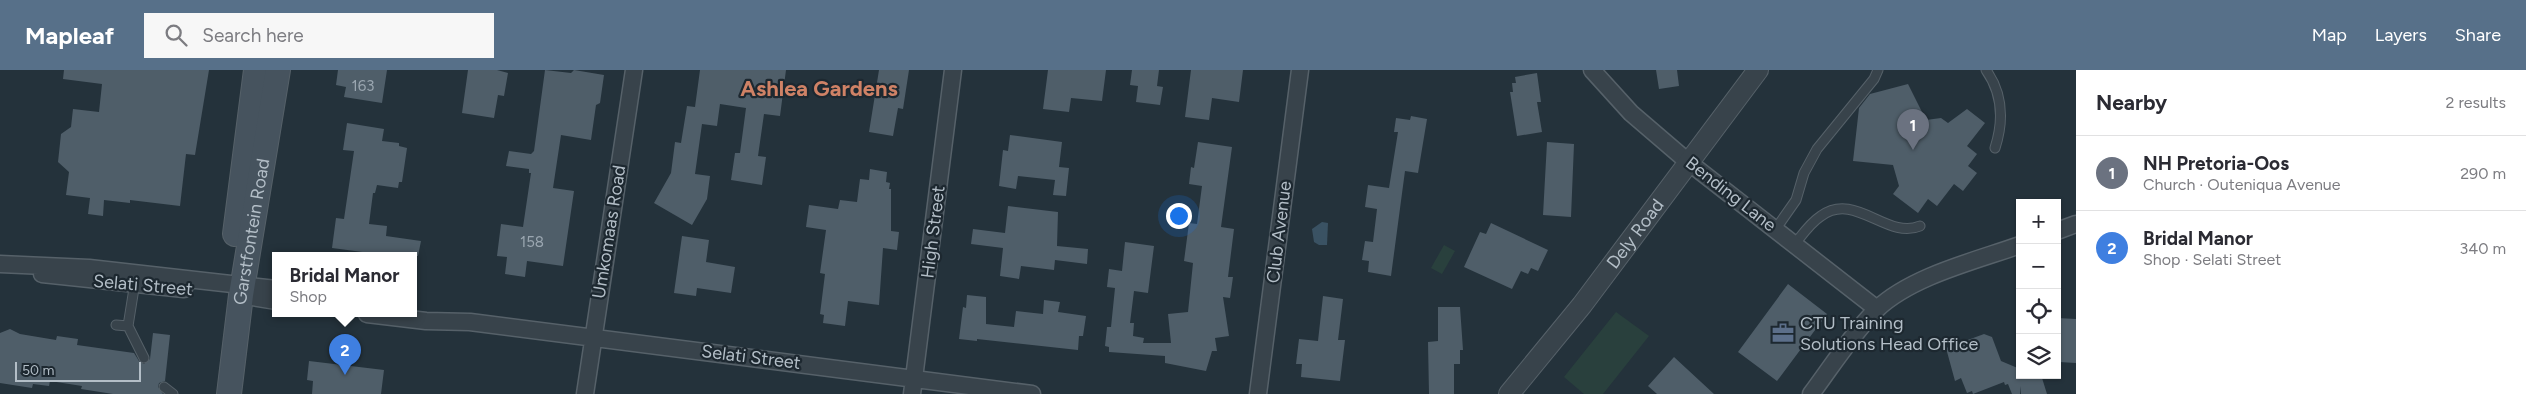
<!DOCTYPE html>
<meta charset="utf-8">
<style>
:root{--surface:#fff;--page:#f7f7f7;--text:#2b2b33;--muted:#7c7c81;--line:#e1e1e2;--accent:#577089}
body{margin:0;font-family:Figtree,sans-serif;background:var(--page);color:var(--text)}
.controls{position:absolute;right:15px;bottom:15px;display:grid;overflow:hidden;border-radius:0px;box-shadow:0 1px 4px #0004}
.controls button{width:45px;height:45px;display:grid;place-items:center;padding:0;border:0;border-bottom:1px solid var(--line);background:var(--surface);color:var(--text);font:25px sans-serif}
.scale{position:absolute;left:15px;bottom:12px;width:126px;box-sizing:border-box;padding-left:5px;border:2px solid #b3bec7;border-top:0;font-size:14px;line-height:18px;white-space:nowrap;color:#b3bec7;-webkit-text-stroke:4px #1d2830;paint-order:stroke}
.you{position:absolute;left:1178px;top:145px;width:18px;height:18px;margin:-12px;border:4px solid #fff;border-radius:50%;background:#1a73e8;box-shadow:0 0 0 8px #1a73e833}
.badge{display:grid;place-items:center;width:32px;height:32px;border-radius:50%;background:var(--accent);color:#fff;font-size:16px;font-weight:700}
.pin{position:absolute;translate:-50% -41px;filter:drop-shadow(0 1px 2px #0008)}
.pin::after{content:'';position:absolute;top:26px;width:18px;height:15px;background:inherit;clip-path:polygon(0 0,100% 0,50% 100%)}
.popup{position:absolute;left:272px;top:182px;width:145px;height:65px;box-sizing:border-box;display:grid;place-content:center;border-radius:0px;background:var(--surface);filter:drop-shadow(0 1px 4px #0005);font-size:16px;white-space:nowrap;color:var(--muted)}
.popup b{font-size:19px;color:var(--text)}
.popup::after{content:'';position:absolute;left:50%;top:100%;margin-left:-10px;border:10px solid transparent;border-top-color:var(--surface)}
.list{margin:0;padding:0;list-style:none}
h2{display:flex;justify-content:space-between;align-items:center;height:65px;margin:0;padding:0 20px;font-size:21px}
h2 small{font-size:16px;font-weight:400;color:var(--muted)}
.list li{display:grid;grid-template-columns:32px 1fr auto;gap:15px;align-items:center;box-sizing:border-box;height:75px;padding:0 20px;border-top:1px solid var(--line)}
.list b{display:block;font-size:19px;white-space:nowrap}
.list p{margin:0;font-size:16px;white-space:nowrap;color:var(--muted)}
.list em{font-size:16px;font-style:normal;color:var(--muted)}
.icon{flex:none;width:28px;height:28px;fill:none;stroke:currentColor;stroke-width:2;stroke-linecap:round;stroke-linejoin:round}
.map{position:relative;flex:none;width:2076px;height:324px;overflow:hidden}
header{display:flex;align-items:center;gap:30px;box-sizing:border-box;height:70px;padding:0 25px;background:var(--accent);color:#fff}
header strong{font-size:24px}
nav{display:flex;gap:28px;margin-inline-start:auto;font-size:18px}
.search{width:350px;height:45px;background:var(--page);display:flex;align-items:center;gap:12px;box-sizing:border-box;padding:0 18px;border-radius:0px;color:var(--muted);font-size:19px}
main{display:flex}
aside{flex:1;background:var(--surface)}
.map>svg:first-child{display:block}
.green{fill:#29403d}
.water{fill:#3a5263}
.building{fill:#4f5e69}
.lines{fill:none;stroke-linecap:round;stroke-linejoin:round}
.service-casing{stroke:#566169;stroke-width:11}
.minor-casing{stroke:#566169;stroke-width:19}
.tertiary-casing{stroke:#566169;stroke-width:22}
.secondary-casing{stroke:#566169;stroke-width:26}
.service{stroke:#38434b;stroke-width:9}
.minor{stroke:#38434b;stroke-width:16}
.tertiary{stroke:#38434b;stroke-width:20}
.secondary{stroke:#46535e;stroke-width:24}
.labels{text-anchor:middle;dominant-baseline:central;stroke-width:4.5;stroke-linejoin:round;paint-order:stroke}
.number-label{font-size:15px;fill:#9aa6b0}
.street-label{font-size:18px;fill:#b3bec7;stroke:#1d2830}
.poi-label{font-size:18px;fill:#b3bec7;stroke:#1d2830;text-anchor:start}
.district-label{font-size:22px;font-weight:bold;fill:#cf8266;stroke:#1d2830}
</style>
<header>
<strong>Mapleaf</strong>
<div class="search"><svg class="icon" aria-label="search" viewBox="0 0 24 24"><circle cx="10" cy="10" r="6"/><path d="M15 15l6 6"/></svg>Search here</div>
<nav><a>Map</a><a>Layers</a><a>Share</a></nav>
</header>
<main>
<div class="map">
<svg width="2076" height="324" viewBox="0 0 2076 324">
<rect width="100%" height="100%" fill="#24323b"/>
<path class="green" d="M1444 175 1455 181 1442 204 1431 198Z
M1616 242 1649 266 1603 324H1584L1564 307Z"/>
<path class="water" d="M1322 152 1328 153 1327 175H1319L1314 172 1312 159Z"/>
<path class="building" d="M64 0H209L195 85 186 84 180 136 130 130V133L104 130 103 146 88 144 90 128 66 125 69 102 58 92 61 64 71 57 73 39 99 42 102 14 63 9Z
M338 0H387L382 33 344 27 346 17 336 15Z
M468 0H497L508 3 504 26 498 25 494 48 462 43Z
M545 0 571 3 574 0 604 5 600 33 596 35 591 70 561 65 553 118 574 121 563 196 527 191 525 207 505 204 507 187 497 186 501 154 523 157 531 103H529V99L506 96 509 81 531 84 534 81Z
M700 0H786L780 46 764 44 758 86 766 87 762 115 731 110 735 83H740L746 38 720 34 717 56 702 54 695 104 710 106 707 129 692 155 654 133 671 103 675 72 681 73 687 36 695 37Z
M879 0H909L903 39 898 38 893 66 869 62Z
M1048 0H1106L1102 31 1071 28 1069 42 1043 39Z
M1132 0H1159L1157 16 1163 17 1160 35 1136 32 1138 16 1130 15Z
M1191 0H1243L1239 32 1212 28 1209 50 1185 47Z
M1656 0H1677L1679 16 1659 19Z
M1537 3 1541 32H1537L1542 62 1517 66 1510 22H1513L1512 13H1516L1515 7Z
M1908 14 1926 50 1941 48 1948 53 1967 39 1985 53 1967 76 1977 84 1968 96 1977 103 1963 121 1954 114 1937 136 1928 129 1918 143 1893 124 1899 116 1893 95 1853 91 1859 38 1870 24Z
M1411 46 1427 49 1418 103 1405 101 1391 206 1368 202 1369 191 1362 190 1365 171 1373 172 1377 139 1365 137 1368 115 1389 118 1398 62H1394L1396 48 1410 50Z
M347 53 384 59 382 71 399 73V76L407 78 402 112H399L398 118 377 115 375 123H373L369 154 387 156 386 166 421 171 418 186H369L370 183 332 178 336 148 344 149 354 81 343 80Z
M1010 65 1062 72 1059 97 1069 98 1066 126 1053 125 1055 110 1018 106 1016 119 999 116 1003 80 1008 81Z
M1198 72 1232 77 1221 157 1234 159 1228 207H1233L1230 228 1223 227 1229 266 1215 268 1217 281H1212L1206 301 1165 293V286L1109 282V277L1105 276 1107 257H1111L1115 218 1107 217 1109 199 1122 201 1125 172 1154 176 1148 223 1134 221 1130 253H1134L1133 266 1144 268 1143 273H1171L1168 244 1188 242 1193 193 1184 191 1189 153 1197 154 1202 116 1189 114 1191 97 1194 98Z
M1547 72 1574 74 1571 147 1543 145Z
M870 99 887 102 886 112 890 113 889 119H891V161L899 162 897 180 883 178 879 235 848 231 845 256 823 253 824 245 820 244 825 204 820 203 826 160 806 157 809 135 838 139 840 130 857 132 860 109 869 110Z
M1008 136 1058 142 1057 176 1088 179 1087 194 1055 190 1054 200 1021 196 1019 209 1000 206 1003 178 971 174 973 159 1005 163Z
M1491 153 1548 180 1538 201 1531 198 1528 204 1521 201 1512 219 1464 197 1480 162 1486 164Z
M682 166 709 170 706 192 735 197 731 223 697 218 696 226 674 223Z
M1788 214 1827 244 1777 311 1738 282Z
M967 225 986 227V254L1014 257 1016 241 1043 244 1044 230 1060 232 1058 242 1086 246 1083 266H1079L1078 280 977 269V271L959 269 963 237 966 238Z
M1323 226 1343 229 1338 270H1345L1340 311 1301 307 1302 294H1296L1299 269 1318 271Z
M1438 237H1460L1463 280H1460V294H1454V324H1429L1428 272 1438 271Z
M2057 248 2076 249V293L2059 292 2060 264H2057Z
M10 259 20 264 56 270 57 266 78 269 77 275 134 283 139 291 144 294 150 289 153 263 170 265 165 311 159 313 158 317 163 324H113L81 319 82 316 50 311 49 316 33 314 32 318 0 313V263Z
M1984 264 1992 267 2001 291 2020 299V305H2046L2042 308 2047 324H2021L2020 316V324H2012L2008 314 2005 315 2004 312 1973 324 1972 321 1967 323 1961 308 1955 311 1946 278Z
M1674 287 1714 324H1657L1648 316Z
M309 291 384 300 381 324H312L313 311 307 310Z"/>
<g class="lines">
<g class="service-casing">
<path id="service" d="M1986 0C2003 24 2004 50 1995 78
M1775 160 1796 130 1804 103 1817 79 1874 9 1878 0
M1794 175C1802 165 1810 153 1821 146 1855 121 1887 170 1920 156
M116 255 128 256 144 288
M128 256 135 212
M164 317 173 324"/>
</g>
<g class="minor-casing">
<path id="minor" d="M1592 0 1631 43 1687 91 1877 239
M2057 161 2076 154
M0 194 89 198 276 219
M42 204 184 219
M246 226 276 231
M367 244 426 251 470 252 1032 324
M585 324 634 0
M912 324 953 0
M1258 324 1300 0
M1811 324C1832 296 1852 264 1877 239 1912 206 1975 191 2020 175"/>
</g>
<g class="tertiary-casing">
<g id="tertiary">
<path id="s1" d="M1509 324 1582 235 1758 0"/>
</g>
</g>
<g class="secondary-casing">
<g id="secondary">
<path d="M235 164 256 0"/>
<path id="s2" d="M229 324 241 225 278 0"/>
</g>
</g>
<use href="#service" class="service"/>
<use href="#minor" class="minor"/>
<use href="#tertiary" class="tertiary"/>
<use href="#secondary" class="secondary"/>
</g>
<defs>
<g id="office-bare" transform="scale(1.725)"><path d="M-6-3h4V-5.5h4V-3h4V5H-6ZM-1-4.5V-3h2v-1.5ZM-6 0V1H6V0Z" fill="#5c6f8a" stroke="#1d2830" stroke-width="2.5" paint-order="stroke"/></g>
</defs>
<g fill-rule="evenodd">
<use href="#office-bare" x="1783" y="263"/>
</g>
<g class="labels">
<g class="number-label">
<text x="363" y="16">163</text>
<text x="532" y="172">158</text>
</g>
<g class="street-label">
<text transform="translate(1731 124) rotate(38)">Bending Lane</text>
<text stroke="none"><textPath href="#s2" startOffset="164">Garstfontein Road</textPath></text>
<text transform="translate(609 162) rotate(-81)">Umkomaas Road</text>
<text transform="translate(933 162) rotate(-83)">High Street</text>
<text transform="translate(1279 162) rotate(-83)">Club Avenue</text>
<text stroke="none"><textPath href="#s1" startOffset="204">Dely Road</textPath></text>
<text transform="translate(143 215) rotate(5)">Selati Street</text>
<text transform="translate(751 287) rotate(7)">Selati Street</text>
</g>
<g class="poi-label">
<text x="1800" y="253">CTU Training<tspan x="1800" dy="21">Solutions Head Office</tspan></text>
</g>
<g class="district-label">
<text x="819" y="18">Ashlea Gardens</text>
</g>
</g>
</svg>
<div class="controls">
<button>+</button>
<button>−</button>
<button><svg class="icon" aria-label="locate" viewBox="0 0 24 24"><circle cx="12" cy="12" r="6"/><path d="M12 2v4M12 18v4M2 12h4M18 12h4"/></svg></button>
<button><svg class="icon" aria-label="layers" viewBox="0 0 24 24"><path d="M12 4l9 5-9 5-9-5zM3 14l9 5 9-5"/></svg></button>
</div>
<div class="scale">50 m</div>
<div class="you"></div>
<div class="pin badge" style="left:1913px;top:80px;background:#6b7280">1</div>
<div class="pin badge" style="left:345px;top:305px;background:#3f7fe0">2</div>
<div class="popup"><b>Bridal Manor</b>Shop</div>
</div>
<aside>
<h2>Nearby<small>2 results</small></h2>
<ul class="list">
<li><span class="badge" style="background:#6b7280">1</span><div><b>NH Pretoria-Oos</b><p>Church · Outeniqua Avenue</p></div><em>290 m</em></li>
<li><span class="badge" style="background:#3f7fe0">2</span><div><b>Bridal Manor</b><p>Shop · Selati Street</p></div><em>340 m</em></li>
</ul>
</aside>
</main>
